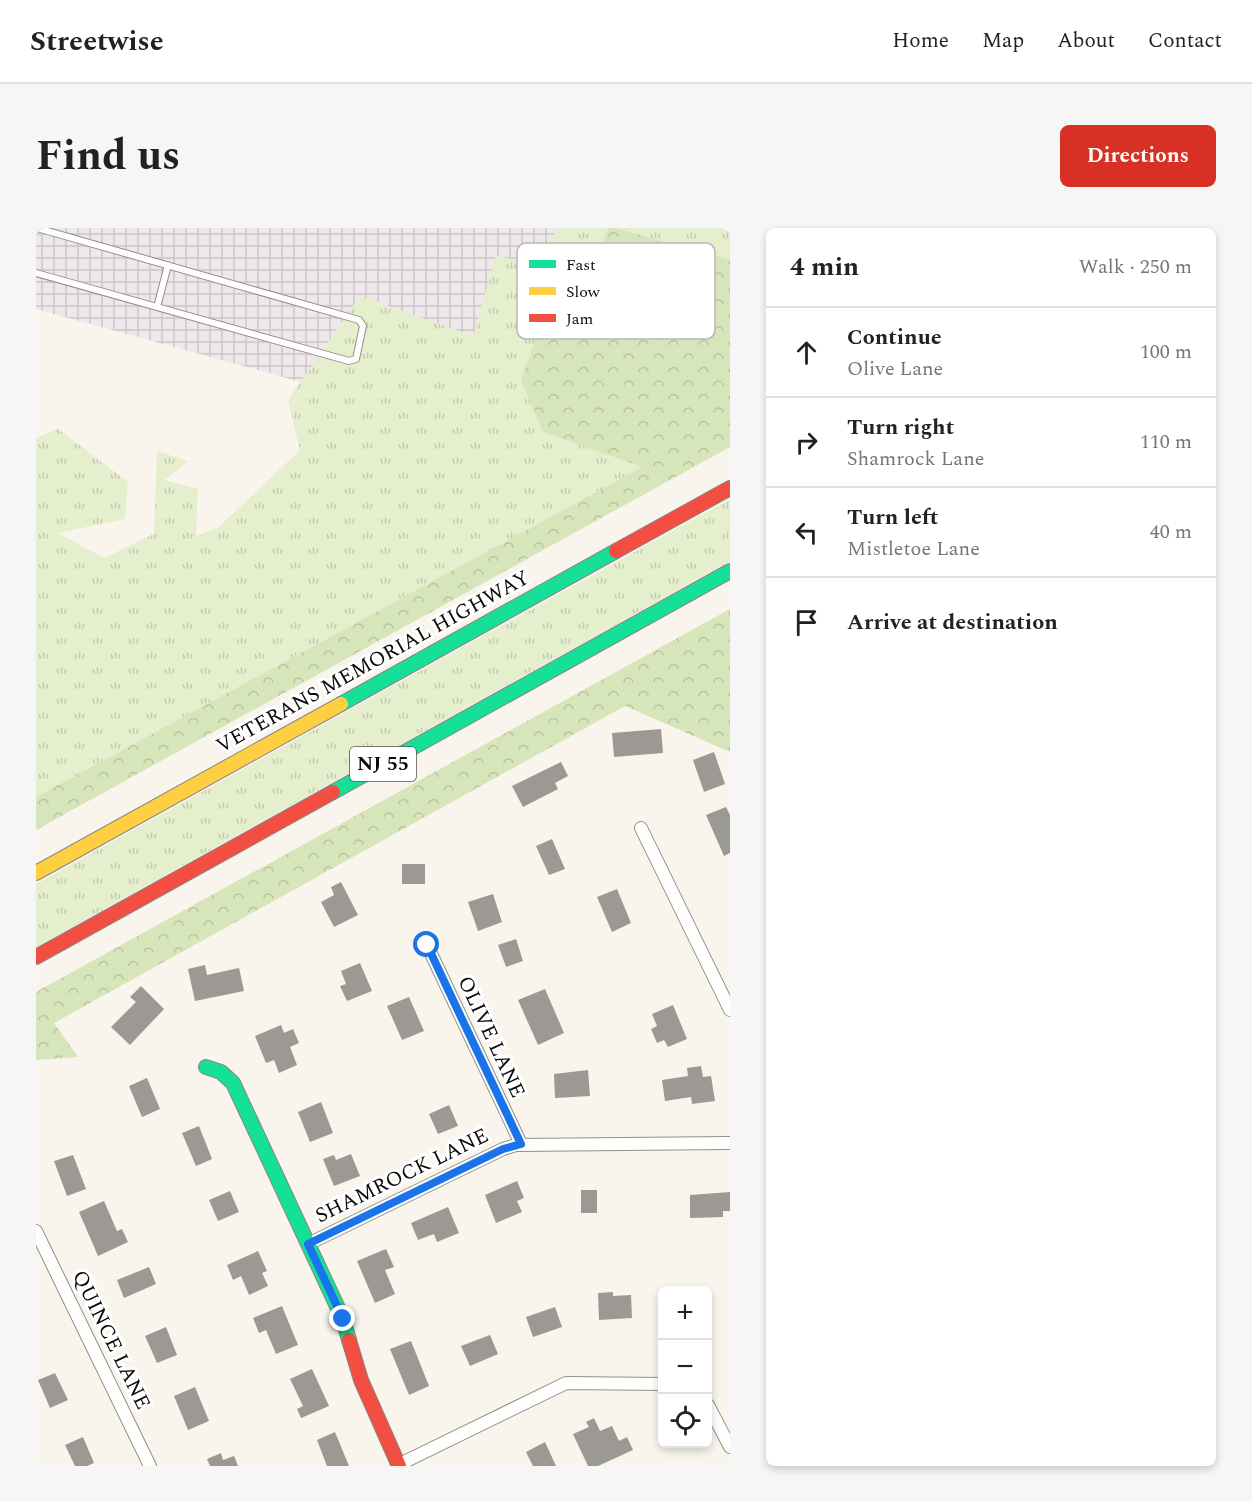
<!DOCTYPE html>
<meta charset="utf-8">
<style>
:root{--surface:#fff;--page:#f6f6f6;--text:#222;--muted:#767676;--line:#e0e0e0;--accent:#d93025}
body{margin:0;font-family:Spectral,serif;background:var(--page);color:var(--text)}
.controls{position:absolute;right:18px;bottom:18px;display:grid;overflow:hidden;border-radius:9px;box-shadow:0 3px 9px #0003}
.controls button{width:54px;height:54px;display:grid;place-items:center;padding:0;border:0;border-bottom:2px solid var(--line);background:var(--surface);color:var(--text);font:30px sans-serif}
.stop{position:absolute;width:18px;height:18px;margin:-14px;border:4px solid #1a73e8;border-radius:50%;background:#fff}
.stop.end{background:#1a73e8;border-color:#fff;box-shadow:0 2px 6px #0008}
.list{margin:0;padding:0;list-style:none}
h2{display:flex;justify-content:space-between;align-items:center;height:78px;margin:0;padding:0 24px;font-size:26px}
h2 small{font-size:20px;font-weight:400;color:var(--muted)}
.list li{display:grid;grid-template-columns:39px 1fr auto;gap:18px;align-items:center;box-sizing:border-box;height:90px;padding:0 24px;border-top:2px solid var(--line)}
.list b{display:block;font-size:22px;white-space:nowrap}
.list p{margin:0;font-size:20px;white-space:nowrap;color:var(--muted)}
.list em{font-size:20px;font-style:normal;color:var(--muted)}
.icon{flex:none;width:33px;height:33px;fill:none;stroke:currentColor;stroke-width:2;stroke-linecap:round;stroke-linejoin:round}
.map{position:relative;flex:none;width:694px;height:1238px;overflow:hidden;border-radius:9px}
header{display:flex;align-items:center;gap:36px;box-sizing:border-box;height:84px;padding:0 30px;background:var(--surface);border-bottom:2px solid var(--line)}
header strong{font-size:28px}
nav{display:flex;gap:33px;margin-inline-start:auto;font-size:21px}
.intro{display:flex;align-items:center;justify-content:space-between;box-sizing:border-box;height:144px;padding:0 36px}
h1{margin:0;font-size:42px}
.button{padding:15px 27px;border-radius:9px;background:var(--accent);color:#fff;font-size:21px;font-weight:700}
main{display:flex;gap:36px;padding:0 36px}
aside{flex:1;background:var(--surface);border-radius:9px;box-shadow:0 3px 9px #0003}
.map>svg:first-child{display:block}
.industrial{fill:url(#industrial-grid)}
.grass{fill:url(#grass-tufts)}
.forest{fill:url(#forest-crowns)}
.building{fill:#9c9893}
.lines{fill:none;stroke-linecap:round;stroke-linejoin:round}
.lane-casing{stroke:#92908c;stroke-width:8}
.street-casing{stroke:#92908c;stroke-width:14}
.fast-casing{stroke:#888683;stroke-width:16}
.slow-casing{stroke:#888683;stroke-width:16}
.jam-casing{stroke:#888683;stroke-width:16}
.lane{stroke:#fefefc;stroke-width:6}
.street{stroke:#fefefc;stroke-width:12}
.fast{stroke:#16e098;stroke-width:14}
.slow{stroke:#ffcf43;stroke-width:14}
.jam{stroke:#f24e42;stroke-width:14}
.route{stroke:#1a73e8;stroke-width:8}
.labels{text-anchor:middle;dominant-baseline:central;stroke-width:6;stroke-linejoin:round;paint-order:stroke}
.shield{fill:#fff;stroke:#545454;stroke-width:1.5}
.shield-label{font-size:20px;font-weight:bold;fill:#0a0a0a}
.street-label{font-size:21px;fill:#0a0a0a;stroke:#fff}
.key{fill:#fff;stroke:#b6b6b6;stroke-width:1.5}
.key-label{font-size:16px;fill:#0a0a0a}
</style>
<header>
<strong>Streetwise</strong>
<nav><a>Home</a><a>Map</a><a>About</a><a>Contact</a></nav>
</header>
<div class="intro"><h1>Find us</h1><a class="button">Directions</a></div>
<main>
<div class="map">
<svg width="694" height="1238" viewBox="0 0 694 1238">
<defs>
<pattern id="industrial-grid" width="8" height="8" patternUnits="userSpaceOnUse" patternTransform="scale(1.5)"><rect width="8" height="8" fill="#efe8eb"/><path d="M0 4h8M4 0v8" fill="none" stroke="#ccc6c8"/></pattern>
<pattern id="grass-tufts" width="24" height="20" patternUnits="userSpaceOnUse" patternTransform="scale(1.5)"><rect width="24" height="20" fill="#e5eecd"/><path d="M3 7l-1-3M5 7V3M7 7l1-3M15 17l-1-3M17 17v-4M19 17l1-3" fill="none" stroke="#c3cbaf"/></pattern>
<pattern id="forest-crowns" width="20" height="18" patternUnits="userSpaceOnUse" patternTransform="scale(1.5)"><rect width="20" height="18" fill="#d7e6ba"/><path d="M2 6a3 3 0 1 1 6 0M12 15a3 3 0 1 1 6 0" fill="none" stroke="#b7c49f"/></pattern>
</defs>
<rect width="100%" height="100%" fill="#f9f5ed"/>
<path class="industrial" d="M0 0H522L498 36 460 28 437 108 324 68 265 154 0 81Z"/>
<path class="grass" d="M522 0H572L554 51 515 68 507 204 606 239 0 569V210L22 201 92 254 89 291 22 305 68 330 118 306 121 223 152 233 128 252 162 261 160 308 182 300 264 222 252 172 324 68 437 108 460 28 498 36Z
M580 0H694V32Z
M694 271V333L0 719V656Z"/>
<path class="forest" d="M572 0H580L694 32V219L0 602V569L606 239 507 204 485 152 515 68 554 51Z
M694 381V524L589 478 18 795 42 829 0 832V764Z"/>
<path class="building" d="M625 501 627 525 578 529 576 505Z
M678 524 689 556 668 564 657 532Z
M525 534 532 548 519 555 522 561 487 579 476 558Z
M690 579 694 587V625L688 628 670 587Z
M516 611 529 641 513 647 500 618Z
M366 636H389V656H366Z
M305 654 322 687 298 699 285 674 298 667 295 659Z
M581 661 595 695 576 704 561 669Z
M457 666 466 694 442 703 432 674Z
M480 711 487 733 470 739 462 717Z
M324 735 336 763 311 773 304 758 310 756 305 743Z
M169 737 171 747 203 740 208 763 159 773 152 741Z
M105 758 128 781 94 817 75 799 100 774 94 769Z
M509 761 528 805 502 817 482 772Z
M373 769 388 803 366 812 351 778Z
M637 777 651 811 632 819 628 812 621 815 615 801 621 798 616 786Z
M245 797 248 805 257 801 263 815 254 819 261 837 243 845 238 832 230 835 219 808Z
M665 838 667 849 675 848 679 873 656 876 655 869 629 873 626 852 652 848 651 840Z
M552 842 554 868 519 870 518 846Z
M111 850 124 881 106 889 93 858Z
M285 874 297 905 274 914 262 884Z
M413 877 422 898 402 906 393 886Z
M163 898 176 931 160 938 146 905Z
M315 926 324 948 298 958 287 931 298 927 300 932Z
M37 927 50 961 31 968 18 933Z
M481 953 488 970 481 973 486 984 460 995 449 967Z
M545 962H561V985H545Z
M194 963 203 984 182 993 173 972Z
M694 964V983H687V989L654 990V967Z
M68 973 81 1003 86 1001 92 1014 62 1028 43 984Z
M412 979 423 1005 401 1014 398 1006 382 1012 375 995Z
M350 1021 358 1039 349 1042 359 1066 339 1075 321 1033Z
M222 1023 231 1043 226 1045 232 1058 213 1067 205 1048 197 1052 191 1037Z
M113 1039 120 1056 88 1070 81 1052Z
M577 1064V1068L595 1067 596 1090 563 1092 562 1065Z
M246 1078 262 1117 240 1126 230 1102 223 1105 217 1090Z
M519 1079 526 1099 497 1109 490 1089Z
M130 1099 141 1127 121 1135 109 1108Z
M454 1107 462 1126 434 1138 425 1118Z
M375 1113 393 1158 373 1167 354 1121Z
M276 1141 293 1178 265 1190 261 1181 267 1178 254 1151Z
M19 1145 32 1172 14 1180 2 1152Z
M159 1159 173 1193 152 1202 138 1168Z
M558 1190 564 1203 576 1198 583 1213 591 1209 597 1222 562 1238H552L537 1206 553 1199 550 1194Z
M299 1204 313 1238H291L281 1212Z
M47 1209 58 1235 51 1238H39L29 1217Z
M509 1214 520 1238H497L490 1224Z
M185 1225 187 1232 198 1228 202 1238H174L171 1231Z"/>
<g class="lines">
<g class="lane-casing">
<path id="lane" d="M0 45 313 133 320 131 327 98 323 92 1 0
M121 79 132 37"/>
</g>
<g class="street-casing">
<path id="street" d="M605 600 694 782
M391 717 485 916
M0 1003 114 1238
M272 1016 467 921 480 917 694 915
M672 1177 694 1219
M362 1237 530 1155 626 1156"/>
</g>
<g class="fast-casing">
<path id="fast" d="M305 476 580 323
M297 564 694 343
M170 839 185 844 197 855 307 1091 313 1112"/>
</g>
<g class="slow-casing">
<path id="slow" d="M0 645 305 476"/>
</g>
<g class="jam-casing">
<path id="jam" d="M580 323 694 260
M0 729 297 564
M313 1112 325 1152 363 1238"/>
</g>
<use href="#lane" class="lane"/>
<use href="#street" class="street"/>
<use href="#fast" class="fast"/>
<use href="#slow" class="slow"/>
<use href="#jam" class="jam"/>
</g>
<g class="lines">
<path class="route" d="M307 1091 272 1016 467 921 485 916 391 717"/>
</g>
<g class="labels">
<rect class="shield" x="314" y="519" width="66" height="34" rx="4.5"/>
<g class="shield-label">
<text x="347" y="536">NJ 55</text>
</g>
<g class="street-label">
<text transform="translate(337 434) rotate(-29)">VETERANS MEMORIAL HIGHWAY</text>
<text transform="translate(455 809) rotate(65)">OLIVE LANE</text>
<text transform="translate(366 948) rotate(-26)">SHAMROCK LANE</text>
<text transform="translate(75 1112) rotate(64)">QUINCE LANE</text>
</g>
</g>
<rect x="481" y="15" width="198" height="96" rx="9" class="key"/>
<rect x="493" y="32" width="27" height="8" fill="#16e098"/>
<rect x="493" y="59" width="27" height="8" fill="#ffcf43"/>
<rect x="493" y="86" width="27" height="8" fill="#f24e42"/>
<g class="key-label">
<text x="530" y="42">Fast</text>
<text x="530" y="69">Slow</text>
<text x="530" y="96">Jam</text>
</g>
</svg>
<div class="controls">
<button>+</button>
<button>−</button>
<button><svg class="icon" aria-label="locate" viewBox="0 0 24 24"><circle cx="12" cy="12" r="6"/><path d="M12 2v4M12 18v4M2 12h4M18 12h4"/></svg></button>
</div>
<div class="stop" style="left:391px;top:717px"></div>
<div class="stop end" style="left:307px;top:1091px"></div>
</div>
<aside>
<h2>4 min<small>Walk · 250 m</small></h2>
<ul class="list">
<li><svg class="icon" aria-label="ahead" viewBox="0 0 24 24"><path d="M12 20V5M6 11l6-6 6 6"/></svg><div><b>Continue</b><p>Olive Lane</p></div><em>100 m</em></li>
<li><svg class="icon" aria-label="right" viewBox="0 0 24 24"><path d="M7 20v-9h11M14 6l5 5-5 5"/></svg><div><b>Turn right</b><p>Shamrock Lane</p></div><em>110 m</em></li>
<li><svg class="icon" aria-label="left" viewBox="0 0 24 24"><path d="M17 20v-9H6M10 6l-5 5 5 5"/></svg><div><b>Turn left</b><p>Mistletoe Lane</p></div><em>40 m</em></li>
<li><svg class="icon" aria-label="arrive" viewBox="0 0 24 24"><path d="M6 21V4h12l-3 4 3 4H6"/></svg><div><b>Arrive at destination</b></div></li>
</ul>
</aside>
</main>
